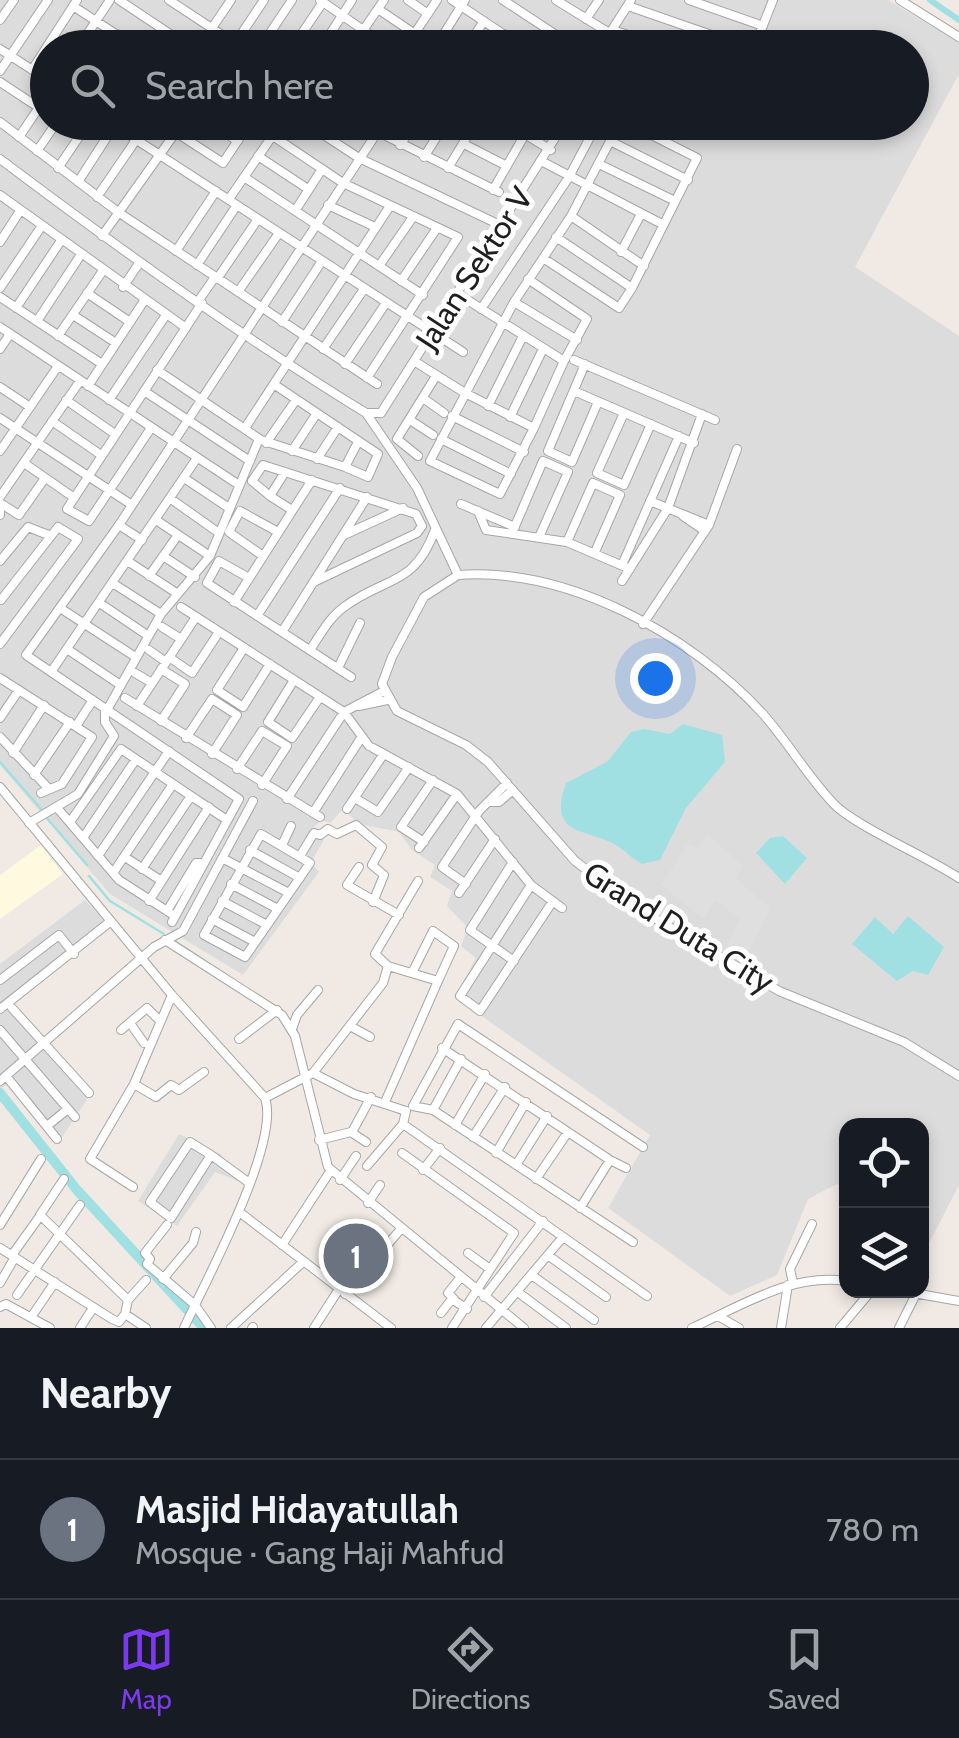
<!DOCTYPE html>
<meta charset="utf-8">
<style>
:root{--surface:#171b24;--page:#242831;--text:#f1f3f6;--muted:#9ea1a6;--line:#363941;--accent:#7c3aed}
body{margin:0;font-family:Cabin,sans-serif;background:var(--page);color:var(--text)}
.controls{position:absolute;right:30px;bottom:30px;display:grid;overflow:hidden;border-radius:20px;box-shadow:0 5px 15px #0003}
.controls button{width:90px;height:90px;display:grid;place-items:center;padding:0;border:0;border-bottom:2px solid var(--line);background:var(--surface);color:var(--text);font:50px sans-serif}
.you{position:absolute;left:655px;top:678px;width:35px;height:35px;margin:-25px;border:8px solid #fff;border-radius:50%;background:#1a73e8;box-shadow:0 0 0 15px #1a73e833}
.badge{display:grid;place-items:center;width:65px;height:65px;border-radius:50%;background:var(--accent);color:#fff;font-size:32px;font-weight:700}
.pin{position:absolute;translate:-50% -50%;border:5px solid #fff;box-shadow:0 2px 10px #0006}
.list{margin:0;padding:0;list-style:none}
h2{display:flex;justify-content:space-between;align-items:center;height:130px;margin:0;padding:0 40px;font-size:42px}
h2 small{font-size:32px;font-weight:400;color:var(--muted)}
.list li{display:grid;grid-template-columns:65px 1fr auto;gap:30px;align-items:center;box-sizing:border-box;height:140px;padding:0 40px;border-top:2px solid var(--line)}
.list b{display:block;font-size:38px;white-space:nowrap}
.list p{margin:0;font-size:32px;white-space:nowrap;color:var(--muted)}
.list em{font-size:32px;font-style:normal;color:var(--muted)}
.icon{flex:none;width:55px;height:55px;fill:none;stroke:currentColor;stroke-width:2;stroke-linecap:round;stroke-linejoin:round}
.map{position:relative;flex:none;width:959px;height:1328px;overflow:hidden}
.search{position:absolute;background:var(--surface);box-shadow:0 5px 15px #0003;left:30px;right:30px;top:30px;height:110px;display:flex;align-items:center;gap:25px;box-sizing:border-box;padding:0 35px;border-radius:55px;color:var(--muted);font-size:38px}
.sheet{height:270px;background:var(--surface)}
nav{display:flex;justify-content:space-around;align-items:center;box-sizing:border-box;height:140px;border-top:2px solid var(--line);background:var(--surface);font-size:28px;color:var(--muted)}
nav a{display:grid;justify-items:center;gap:5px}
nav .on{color:var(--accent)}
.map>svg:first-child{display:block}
.residential{fill:#dddcdc;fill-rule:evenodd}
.education{fill:#fff9df}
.parking{fill:#dfdfdf}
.water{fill:#a1e0e2}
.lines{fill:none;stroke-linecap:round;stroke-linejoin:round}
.stream{stroke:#a1e0e2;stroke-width:2.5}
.canal{stroke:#a1e0e2;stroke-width:6}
.river{stroke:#a1e0e2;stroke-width:10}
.minor-casing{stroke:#a6a6a6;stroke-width:10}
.minor{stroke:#fff;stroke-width:8}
.labels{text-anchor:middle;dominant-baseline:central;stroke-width:10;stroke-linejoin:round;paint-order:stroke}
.street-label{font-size:32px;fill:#1f1f1f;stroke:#fff}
</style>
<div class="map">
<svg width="959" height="1328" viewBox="0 0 959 1328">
<rect width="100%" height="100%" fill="#f1eae4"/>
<path class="residential" d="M0 0H888L959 42V74L855 267 959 336V1185L922 1257V1126H846V1188L837 1184 808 1199 777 1275 730 1296 608 1208 650 1135 455 997 476 958 461 946 468 928 447 906 452 891 430 877 435 865 412 850 399 832 359 824 343 809 330 823 322 820 311 829 324 840 311 862 319 872 243 975 110 894 0 765ZM48 48H912V122H48Z
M85 900 110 925 13 1003 92 1092 57 1145 7 1084 0 1089V964Z
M179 1134 222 1155 221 1161 240 1170 238 1181 215 1172 177 1226 138 1201Z"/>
<path class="education" d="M41 845 63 874 0 919V875Z"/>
<path class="parking" d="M708 835 743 866 735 878 771 908 745 959 725 948 740 919 716 900 703 918 661 885 687 845 698 848Z"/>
<path class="water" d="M683 724 722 735 725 762 686 808 660 860 642 864C632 859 626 851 616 845 586 827 547 838 566 783L607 762 631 732 644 729 670 734Z
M783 836 807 858 785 884 756 853 770 838Z
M908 916 944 947 928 975 913 971 897 981 852 944 875 917 893 934Z"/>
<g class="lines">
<path class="stream" d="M0 762 42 810
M45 816 87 865
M89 876 110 901 164 934
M176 942 225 974
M296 1028 306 1064
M795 1280 826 1276"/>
<path class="canal" d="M930 0 959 20"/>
<path class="river" d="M0 1093 77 1190 204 1328"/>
<g class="minor-casing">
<path id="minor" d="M119 0 191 48
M169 0 242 48
M320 0 389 48
M408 0 428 14
M452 0 524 48
M503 0 576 48
M556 0 611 34
M689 0 763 26
M900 0 959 37
M73 6 137 48
M628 6 749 48
M378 9 415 34
M586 19 599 0
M0 20 14 0
M212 28 231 0
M612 30 671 48
M78 48 110 0
M108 48 117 34
M232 48 264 0
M260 48 292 0
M292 48 323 2
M321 48 352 0
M351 48 384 0
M405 48 437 0
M435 48 465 0
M466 48 484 21
M495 48 504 34
M607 48 612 30 631 0
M754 48 773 0
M0 49 48 80
M32 70 77 0
M0 71 48 0
M0 82 38 107
M0 122 118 212 377 384
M109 122 463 352
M160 122 223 163 250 122
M207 122 238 141
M252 122 343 183 458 237 367 378
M304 122 359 158 502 226
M358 122 499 192
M505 122 551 150
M698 122 699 130
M19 137 48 94
M610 141 688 180
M464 144 507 166
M400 145 416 122
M37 151 57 122
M258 156 308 189
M424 157 446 122
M0 159C118 248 240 336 366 413H381
M543 162 662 224
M599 164 675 201
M58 168 89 122
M448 168 476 122
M244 177 423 295
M78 182 114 126
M493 190 532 122
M0 195 186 328
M97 197 136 140
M229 199 273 135
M328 205 375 227
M295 211 322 169
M571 216 644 266
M102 236 183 122
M556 237 632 288 697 158 626 122
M0 242 20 211
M176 251 216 191
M621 252 641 214
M543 258 619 308 632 288
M197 265 237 205
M379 266 413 217
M217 279 258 219
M528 279 587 319 564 361
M401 281 437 228
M123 287 140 262
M0 288 41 227
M238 292 279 233
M87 293 130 322
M0 297 102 364
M199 300 215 277
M514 302 577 340
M16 308 60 242
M481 309 569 177 598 122
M73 315 116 343
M37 321 80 256
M282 322 322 261
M0 327 239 485
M58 336 102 272
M0 349 10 334
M323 349 364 289
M574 360 715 420
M414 361 465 393 534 428 564 361 458 294
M345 364 386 303
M585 364 548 451 572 462 598 402
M157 370 261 440 345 467 358 442
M275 385 378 454 368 477 345 467
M88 386 144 301
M0 387 30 407
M144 391 250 461
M574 391 694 443
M423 398 444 413
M66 400 115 434
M109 400 166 315
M488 406 523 336
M366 413 417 488 458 575 424 597 392 657 382 684 397 711 466 745 488 762 575 861 637 908 779 991 904 1042 959 1076
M381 413 565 122
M624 413 597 473 624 485 651 424
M452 416 524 452
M510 417 543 349
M0 418 132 505
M410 420 433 435
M52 421 101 455
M151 428 89 521 67 509 202 303
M245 428 390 206
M534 428 500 494 430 461 514 302 571 216 620 122
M441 439 511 474
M266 443 296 400
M0 451 58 366
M292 451 317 413
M418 456 397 439 436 376
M317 459 338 427
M24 463 73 497
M285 472 270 496 292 510
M184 478 229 508
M270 496 252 481 263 465 416 514 422 526 417 533 316 581
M0 497 80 381
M171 499 219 533
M650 501 709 525
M0 503 19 515 45 478
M461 504 515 527
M0 510V515
M478 511 486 530 567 542 630 569
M683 516 705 531
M156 520 210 556
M119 525 142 540
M512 533 543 461 568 472 540 535
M344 535 403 508
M567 542 593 483 620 495 595 552
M163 556 195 577
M263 556 229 532 240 511 278 532
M0 561 28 527 51 536
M129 562 178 594
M622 565 679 436
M458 575C567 567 690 634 763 714 788 742 807 776 834 804 855 826 928 857 959 878
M149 576 178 535
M249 578 219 561 207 583 351 677
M622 581 668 508 702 414
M114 584 161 614
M234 602 312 480
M101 604 147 635
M181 607 344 712 369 746
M60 608 134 656
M257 616 340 488
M643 624 709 525 737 449
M162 627 181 639
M282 632 367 497
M0 644 78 539 58 527 1 600
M244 648 217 690 243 707 270 664
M67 649 119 684
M149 650 166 662
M310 650C320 635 329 618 344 607 386 576 414 587 435 530
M169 657 192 673 219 632
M338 668 360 623
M51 672 197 458
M135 673 152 683
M0 678 92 737 62 784 41 793
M294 680 268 722 292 738 320 697
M125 698 320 817
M137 706 196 617
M359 706 387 700
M107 710 161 614 210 556 259 439
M0 718 19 690
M161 721 185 684 161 669
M76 726 93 700
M0 737 49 789
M186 738 212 699 237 715 212 754
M373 748 457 794 531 885 562 908
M13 753 44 705
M237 769 262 731 287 746 262 785
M34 775 70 722
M0 787 172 995 265 1098
M355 798 378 812 409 767
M287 799 344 712 384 691
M490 802H499L513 790
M347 809 383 755
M59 810 119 880 175 916
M313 813 361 738
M70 822 121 749 227 820
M29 823 78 794 114 736 105 722V709
M261 834 310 863 245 957 204 935Z
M83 838 136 759
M424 842 401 827 433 780
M282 845 291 826
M419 848 457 794
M250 850 300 878
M98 856 169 751
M300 856 314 833 320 835 328 829 337 834 356 825 382 847 372 865 384 875 373 902
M125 857 160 880
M222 858 289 893
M513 862 470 930 514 961
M359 867 347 885 399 915
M142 869 191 796
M113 873 173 784
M231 884 278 909
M466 884 442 867 479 811 507 783
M531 885 460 996 480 1011 553 901
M459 893 495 839
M149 901 209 807
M222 901 267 925
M167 911 196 863H203
M212 919 255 942
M172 922 239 799 26 655 119 525 384 122
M165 940 282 1015 295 1036 328 1167 524 1328
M412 973 433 931 454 946 438 981
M0 980 59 935 74 954
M12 1008 89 1093
M0 1009 111 921
M130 1023 144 1043
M350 1026 370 1037
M292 1029 297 1015 318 990
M0 1030 75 1117
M121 1030 147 1008 159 1020
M239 1039 277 1010
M442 1048 610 1160 580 1208
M313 1073 383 983 388 966 375 954 418 881
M6 1076 57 1139
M0 1081 154 947 183 931 253 801
M134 1084 156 1097 171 1085 179 1090 204 1072
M265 1098 313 1073 354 1094 406 1111
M385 1102 438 981 388 966
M413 1106 458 1024 643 1147
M413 1106 433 1110 633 1242
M433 1110 461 1059
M406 1111 403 1124 647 1296
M455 1125 485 1074
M47 1126 68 1109
M352 1132 371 1097
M473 1137 505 1087
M319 1140 351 1132 366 1142
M190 1142 211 1155 171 1218 150 1202Z
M402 1153 514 1233 452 1328
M496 1153 526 1102
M211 1155 248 1182
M610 1160 626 1168
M516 1165 547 1116
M367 1166 403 1124
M423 1170 440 1148
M64 1179 40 1215 128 1300 125 1314
M536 1179 568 1132
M340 1180 356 1156
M133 1187 90 1159 134 1084 172 995
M368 1203 380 1185
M242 1214 391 1328
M0 1225 41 1159
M167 1225 145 1253 150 1259 147 1264 195 1305 211 1328
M282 1245 331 1170
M0 1248 112 1319 119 1322 125 1314 146 1328
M468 1253 490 1269
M12 1255 40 1216
M549 1256 606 1297
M533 1276 594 1320
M163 1279 193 1243 196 1232
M0 1283 15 1257
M793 1283 790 1269 812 1224
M897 1290 959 1301
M519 1293 566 1328
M345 1294 400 1230
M17 1295 80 1205
M484 1297 543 1221
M454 1299 448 1293 460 1278
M128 1300 146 1280
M0 1307 6 1304 50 1328
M34 1313 55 1282
M441 1313 452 1299 467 1309
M718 1316 739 1328
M80 1328 93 1308
M184 1328C205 1282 281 1143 265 1098
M231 1328 303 1262
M252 1328 253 1327
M314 1328 339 1289
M486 1328 563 1237
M692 1328C741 1306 791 1273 846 1281
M781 1328 788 1285
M840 1328 872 1290
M899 1328 916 1294"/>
</g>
<use href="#minor" class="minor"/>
</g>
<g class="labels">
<g class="street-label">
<text transform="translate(474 268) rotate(-57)">Jalan Sektor V</text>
<text transform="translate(679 927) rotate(32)">Grand Duta City</text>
</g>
</g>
</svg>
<div class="controls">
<button><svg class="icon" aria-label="locate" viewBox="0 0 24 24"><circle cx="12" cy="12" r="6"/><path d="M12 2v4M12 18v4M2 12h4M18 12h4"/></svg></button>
<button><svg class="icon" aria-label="layers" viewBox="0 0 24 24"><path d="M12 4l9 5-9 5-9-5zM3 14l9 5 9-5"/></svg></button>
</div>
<div class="you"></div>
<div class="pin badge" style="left:356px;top:1256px;background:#6b7280">1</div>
<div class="search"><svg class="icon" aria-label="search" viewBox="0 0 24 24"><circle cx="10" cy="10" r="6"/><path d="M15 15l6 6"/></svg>Search here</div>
</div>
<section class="sheet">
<h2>Nearby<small></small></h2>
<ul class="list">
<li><span class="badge" style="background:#6b7280">1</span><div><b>Masjid Hidayatullah</b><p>Mosque · Gang Haji Mahfud</p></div><em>780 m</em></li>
</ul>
</section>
<nav>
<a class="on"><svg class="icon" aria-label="map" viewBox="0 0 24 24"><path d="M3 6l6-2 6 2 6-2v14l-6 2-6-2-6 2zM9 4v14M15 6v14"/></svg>Map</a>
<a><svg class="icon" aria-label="directions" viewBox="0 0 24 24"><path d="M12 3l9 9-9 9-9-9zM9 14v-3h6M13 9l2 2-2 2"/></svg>Directions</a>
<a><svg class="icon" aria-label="saved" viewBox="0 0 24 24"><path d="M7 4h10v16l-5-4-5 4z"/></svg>Saved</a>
</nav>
